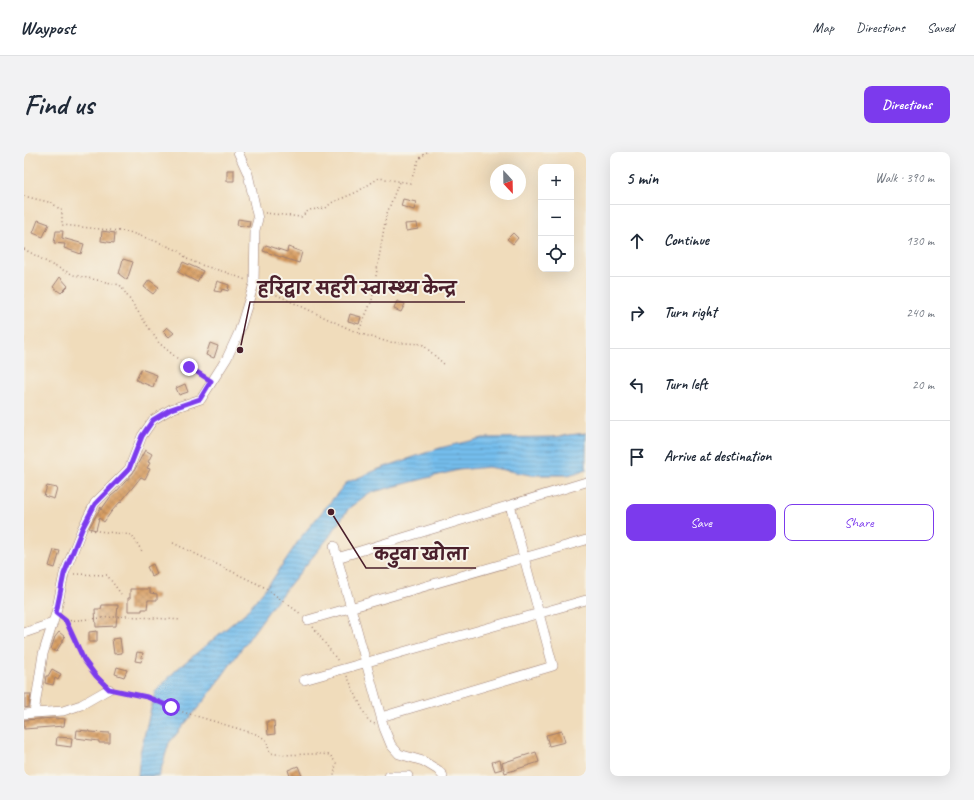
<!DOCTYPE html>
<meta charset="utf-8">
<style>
:root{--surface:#fff;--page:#f2f2f3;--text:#1f2937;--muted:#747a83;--line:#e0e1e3;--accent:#7c3aed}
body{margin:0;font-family:Caveat,"Playpen Sans Deva",sans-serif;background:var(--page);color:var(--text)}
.controls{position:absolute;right:12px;top:12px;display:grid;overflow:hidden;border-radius:8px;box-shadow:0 4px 16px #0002}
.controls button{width:36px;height:36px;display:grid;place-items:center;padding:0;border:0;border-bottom:1px solid var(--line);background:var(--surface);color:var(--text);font:20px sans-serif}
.compass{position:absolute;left:466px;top:12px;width:36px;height:36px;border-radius:50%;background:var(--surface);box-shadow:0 4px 16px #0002;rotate:158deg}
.stop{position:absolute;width:12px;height:12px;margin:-9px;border:3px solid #7c3aed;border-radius:50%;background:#fff}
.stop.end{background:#7c3aed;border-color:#fff;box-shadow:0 1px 4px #0008}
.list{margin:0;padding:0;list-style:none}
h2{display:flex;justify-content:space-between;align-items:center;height:52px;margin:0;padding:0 16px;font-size:17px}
h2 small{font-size:13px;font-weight:400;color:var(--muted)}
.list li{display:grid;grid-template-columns:26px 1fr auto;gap:12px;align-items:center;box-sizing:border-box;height:72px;padding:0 16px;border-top:1px solid var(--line)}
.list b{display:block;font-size:15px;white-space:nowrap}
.list em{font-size:13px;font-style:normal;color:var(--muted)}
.actions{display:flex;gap:8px;padding:12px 16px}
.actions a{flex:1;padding:9px 0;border:1px solid var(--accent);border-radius:8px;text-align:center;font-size:14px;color:var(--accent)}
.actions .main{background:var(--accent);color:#fff}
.icon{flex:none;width:22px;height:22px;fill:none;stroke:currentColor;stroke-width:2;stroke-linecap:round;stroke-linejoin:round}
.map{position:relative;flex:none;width:562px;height:624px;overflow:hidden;border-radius:8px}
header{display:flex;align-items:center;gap:24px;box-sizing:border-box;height:56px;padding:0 20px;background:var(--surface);border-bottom:1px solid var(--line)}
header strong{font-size:19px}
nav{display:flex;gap:22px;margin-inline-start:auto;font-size:14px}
.intro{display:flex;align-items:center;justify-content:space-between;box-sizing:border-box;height:96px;padding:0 24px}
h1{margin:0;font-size:28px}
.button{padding:10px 18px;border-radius:8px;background:var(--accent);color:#fff;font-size:14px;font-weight:700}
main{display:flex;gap:24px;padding:0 24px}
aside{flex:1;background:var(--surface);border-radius:8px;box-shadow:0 4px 16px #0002}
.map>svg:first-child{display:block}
.water{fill:url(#water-rules);stroke:#606e8c}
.building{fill:url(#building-cross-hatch)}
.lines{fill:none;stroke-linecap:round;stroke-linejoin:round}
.minor-casing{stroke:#9d7e73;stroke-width:10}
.path{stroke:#9d7e73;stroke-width:1.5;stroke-dasharray:1 3;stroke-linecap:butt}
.minor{stroke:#fff;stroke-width:9}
.route{stroke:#7c3aed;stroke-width:5}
.leader{fill:none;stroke:#4a1f2b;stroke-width:1.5}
.callout-dot{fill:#4a1f2b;stroke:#f7f3e8;stroke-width:1.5}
.callout-label{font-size:17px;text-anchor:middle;font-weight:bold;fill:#4a1f2b;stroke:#f7f3e8;stroke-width:4;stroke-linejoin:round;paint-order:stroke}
</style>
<header>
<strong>Waypost</strong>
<nav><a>Map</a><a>Directions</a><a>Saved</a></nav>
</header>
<div class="intro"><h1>Find us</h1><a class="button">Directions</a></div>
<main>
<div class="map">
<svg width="562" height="624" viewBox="0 0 562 624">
<defs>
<pattern id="water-rules" width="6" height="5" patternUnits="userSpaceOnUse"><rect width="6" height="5" fill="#75beed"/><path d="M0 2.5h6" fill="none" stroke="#629ac0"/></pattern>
<pattern id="building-cross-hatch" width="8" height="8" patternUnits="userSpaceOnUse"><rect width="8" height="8" fill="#d79c61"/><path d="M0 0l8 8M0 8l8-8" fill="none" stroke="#b07f50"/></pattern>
</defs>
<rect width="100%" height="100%" fill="#f7f3e8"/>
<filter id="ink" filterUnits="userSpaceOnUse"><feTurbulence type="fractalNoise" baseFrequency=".025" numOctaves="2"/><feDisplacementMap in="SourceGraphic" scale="8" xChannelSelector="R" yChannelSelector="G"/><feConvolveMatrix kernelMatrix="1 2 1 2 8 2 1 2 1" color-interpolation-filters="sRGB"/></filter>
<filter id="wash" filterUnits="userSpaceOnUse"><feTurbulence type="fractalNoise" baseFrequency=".012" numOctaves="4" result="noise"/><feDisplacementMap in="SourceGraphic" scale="16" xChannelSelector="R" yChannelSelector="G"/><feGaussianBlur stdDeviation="0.9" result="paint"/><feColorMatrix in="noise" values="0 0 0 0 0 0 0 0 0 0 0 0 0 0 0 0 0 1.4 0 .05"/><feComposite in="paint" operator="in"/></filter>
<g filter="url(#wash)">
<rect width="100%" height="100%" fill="#f0dcbb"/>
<path class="water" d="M562 281V318L544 323H507L464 315 434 318 345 341 325 356 305 385 249 453 183 545 145 591 135 624H114L116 601 131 540 152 518 221 461 249 427 277 385 322 331 355 317 416 296 458 286 529 285Z"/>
<g id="blocks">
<path class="building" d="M203 18H210V29H203Z
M379 47 392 50 390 58 377 54Z
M214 67 226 69 225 75 213 73Z
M14 68 25 72 19 85 9 81Z
M393 71 394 77 382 79 381 72Z
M32 79H39L38 86 60 92 57 102 40 96 41 92 30 91Z
M78 79 91 81 90 91 77 89Z
M489 81 494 86 489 92 483 87Z
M242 93 263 100 264 95 278 100 275 111 239 99Z
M99 107 109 110 103 128 95 122Z
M159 110 179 119 173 130 154 120Z
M36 125 44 134 37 141 29 135Z
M125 128 135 135 129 142 120 135Z
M193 129 205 133 204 139 198 137 197 140 190 139Z
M373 149 381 152 377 160 370 157Z
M326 162 337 165 335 172 324 169Z
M143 175 150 181 145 185 139 179Z
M186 191 194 194 190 206 182 203Z
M117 217 133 223 129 235 112 228Z
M161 232 164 240 155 243 152 236Z
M121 298 128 302 124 310 126 311 123 316 126 317 121 327 117 325 96 351V350L87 360 80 370 75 366 72 378 65 376 77 355V358L87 344 92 340 109 321Z
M23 334 33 336 30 347 20 344Z
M30 398 36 399 31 416 25 414Z
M129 412 133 422 128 425 123 415Z
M106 437H126V441L133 442V448H124L123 457H118V459H104V446H106Z
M78 453H94L92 474 72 475 71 457H77Z
M73 479V490H65V480Z
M35 480 41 485 32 500 27 497 31 485Z
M96 486 98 501 90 502 88 487Z
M113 500 119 501 117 510 111 509Z
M93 515 103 518 100 525 91 522Z
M28 517 37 522 34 528 31 526 29 533 21 531 22 524H24Z
M1 542H7L5 555 1 556Z
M31 566 41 567 40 574 0 577V568Z
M243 569H250L251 582 244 583Z
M53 578 65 579V580L86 581V591H75V589L52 586Z
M538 579 541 590 525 594 522 583Z
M33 585 48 586 47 595 32 593Z
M512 600 515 610 481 621 478 611Z
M476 608 478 617 471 619 468 610Z
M274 614 278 624H266L264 618Z"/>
</g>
</g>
<g filter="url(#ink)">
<use href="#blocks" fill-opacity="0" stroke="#9d7e73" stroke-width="1"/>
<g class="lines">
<g class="minor-casing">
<path id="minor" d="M310 394 360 576 367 593 375 602 399 609 414 618 419 624
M313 406 562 330
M284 468 562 388
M0 481 29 471
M280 528 562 448
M10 561 39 559 57 553 85 537
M0 562 10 561 19 502 32 461 40 422 58 377 71 351 105 317 118 284 129 268 147 257 177 247 203 206 215 180 230 132 231 78 234 67 224 22 214 0
M357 565 529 514 486 353
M365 624H384"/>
</g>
<path class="path" d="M0 44 28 51 38 59V73L105 80 134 90 155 99 163 107 177 113 201 120 222 128
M241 61 277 65 285 58 302 56 307 51 333 40 355 26 386 31 395 7 403 0
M0 97 28 113 50 123 96 133 135 191 154 207 180 225
M238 136 334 181 364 190 398 192 421 213
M334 181 348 148 362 64 375 30
M66 378 108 383 119 401
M149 391 240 435 277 462
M50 422 83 423 97 442
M39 467 42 469 60 508 79 531
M42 469 102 464 157 468
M289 475 314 509
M323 524 344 569 351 572
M94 539 123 545 159 560 235 583 242 588 246 601C266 605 286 600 306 603L312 611 310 624"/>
<use href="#minor" class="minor"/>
</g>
</g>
<g class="lines" filter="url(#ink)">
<path class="route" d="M147 555 123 545 85 537 72 524 60 508 42 469 32 461 40 422 58 377 71 352 105 317 118 284 129 268 147 257 176 247 187 229 165 215"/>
</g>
<path class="leader" d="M216 198L226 150H441M307 360L342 416H452"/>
<g class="callout-dot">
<circle cx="216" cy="198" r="4"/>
<circle cx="307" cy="360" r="4"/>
</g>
<g class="callout-label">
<text x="333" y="142">हरिद्वार सहरी स्वास्थ्य केन्द्र</text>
<text x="397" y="408">कटुवा खोला</text>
</g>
</svg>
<div class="controls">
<button>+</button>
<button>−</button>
<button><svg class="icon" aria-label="locate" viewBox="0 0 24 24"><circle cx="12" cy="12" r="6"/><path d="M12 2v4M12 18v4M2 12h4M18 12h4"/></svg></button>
</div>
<svg class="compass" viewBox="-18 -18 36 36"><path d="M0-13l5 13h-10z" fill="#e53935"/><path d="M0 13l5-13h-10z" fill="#747a83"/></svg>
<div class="stop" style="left:147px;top:555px"></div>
<div class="stop end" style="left:165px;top:215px"></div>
</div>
<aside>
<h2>5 min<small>Walk · 390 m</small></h2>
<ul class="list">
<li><svg class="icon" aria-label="ahead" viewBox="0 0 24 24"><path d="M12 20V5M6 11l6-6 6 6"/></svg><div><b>Continue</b></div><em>130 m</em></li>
<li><svg class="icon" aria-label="right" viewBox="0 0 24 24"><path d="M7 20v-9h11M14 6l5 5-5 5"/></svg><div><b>Turn right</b></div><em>240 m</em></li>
<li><svg class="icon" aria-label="left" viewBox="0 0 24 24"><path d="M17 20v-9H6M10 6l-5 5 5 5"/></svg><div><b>Turn left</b></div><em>20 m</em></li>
<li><svg class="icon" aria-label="arrive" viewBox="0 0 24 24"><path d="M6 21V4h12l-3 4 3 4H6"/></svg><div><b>Arrive at destination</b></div></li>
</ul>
<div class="actions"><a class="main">Save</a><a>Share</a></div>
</aside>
</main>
